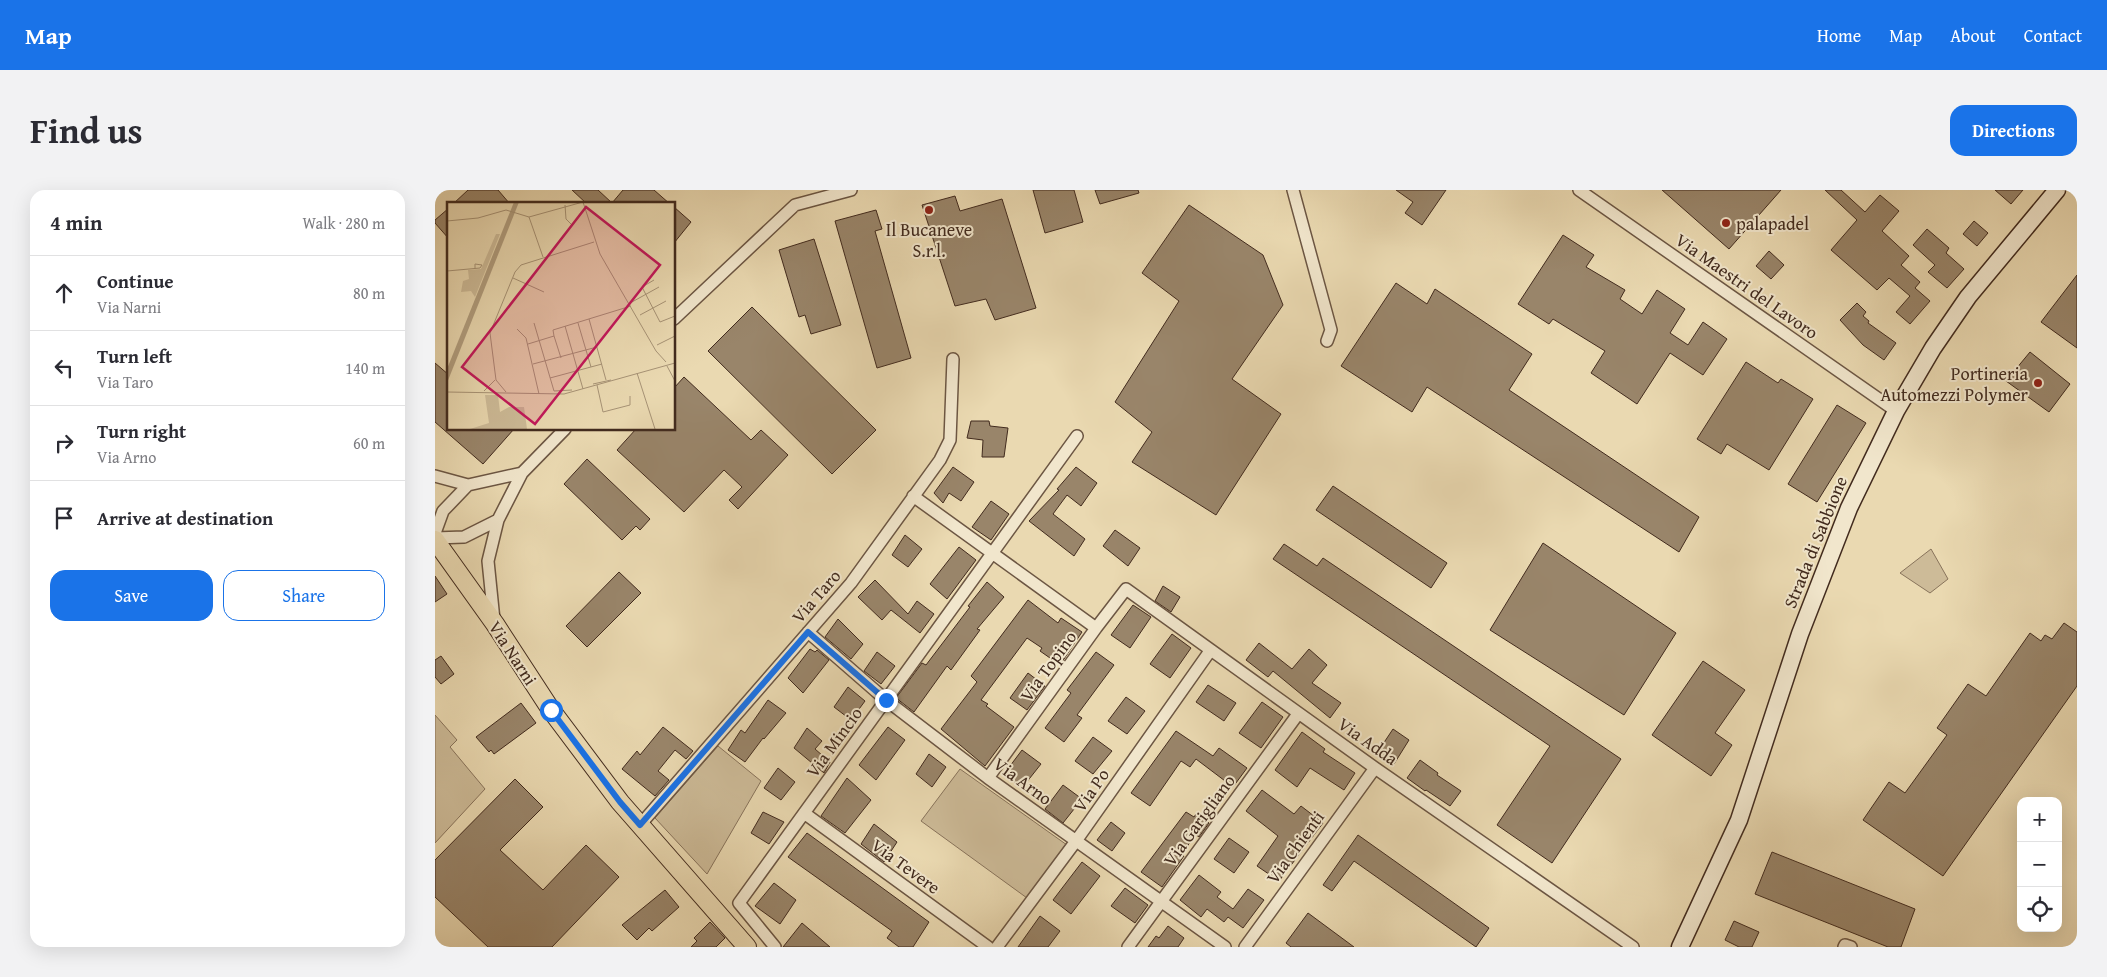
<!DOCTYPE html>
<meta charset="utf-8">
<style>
:root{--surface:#fff;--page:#f2f2f3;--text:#2b2b33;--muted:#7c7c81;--line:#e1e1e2;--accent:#1a73e8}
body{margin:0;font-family:"Gentium Book Plus",serif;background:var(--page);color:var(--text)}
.controls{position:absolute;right:15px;bottom:15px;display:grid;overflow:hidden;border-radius:10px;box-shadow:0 5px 20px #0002}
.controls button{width:45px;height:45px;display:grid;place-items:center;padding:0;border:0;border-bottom:1px solid var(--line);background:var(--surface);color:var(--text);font:25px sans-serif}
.stop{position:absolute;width:15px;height:15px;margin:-11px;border:4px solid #1a73e8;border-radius:50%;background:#fff}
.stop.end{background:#1a73e8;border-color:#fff;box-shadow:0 1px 5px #0008}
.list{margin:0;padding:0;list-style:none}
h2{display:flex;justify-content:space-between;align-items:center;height:65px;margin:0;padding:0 20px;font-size:21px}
h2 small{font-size:16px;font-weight:400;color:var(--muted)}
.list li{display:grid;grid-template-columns:32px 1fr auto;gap:15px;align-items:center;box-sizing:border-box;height:75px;padding:0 20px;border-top:1px solid var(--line)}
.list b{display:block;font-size:19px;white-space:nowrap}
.list p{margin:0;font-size:16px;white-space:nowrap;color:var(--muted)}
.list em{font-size:16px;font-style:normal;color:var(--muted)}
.actions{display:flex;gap:10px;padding:15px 20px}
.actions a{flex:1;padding:11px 0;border:1px solid var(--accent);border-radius:15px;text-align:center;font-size:18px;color:var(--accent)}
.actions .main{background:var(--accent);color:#fff}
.icon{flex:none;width:28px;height:28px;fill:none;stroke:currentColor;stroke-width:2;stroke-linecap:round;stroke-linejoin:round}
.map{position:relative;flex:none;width:1642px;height:757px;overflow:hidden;border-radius:15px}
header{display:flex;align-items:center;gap:30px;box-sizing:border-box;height:70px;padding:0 25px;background:var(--accent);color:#fff}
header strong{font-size:24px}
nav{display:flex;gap:28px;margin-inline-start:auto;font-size:18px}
.intro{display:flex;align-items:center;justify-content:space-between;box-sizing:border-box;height:120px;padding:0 30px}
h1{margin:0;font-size:35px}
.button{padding:12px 22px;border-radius:15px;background:var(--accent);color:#fff;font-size:18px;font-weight:700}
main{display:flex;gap:30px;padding:0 30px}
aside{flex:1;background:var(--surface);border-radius:15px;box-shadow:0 5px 20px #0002}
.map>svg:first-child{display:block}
.green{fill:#cdbb98;stroke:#88735b}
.building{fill:#99856a;stroke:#422b1e}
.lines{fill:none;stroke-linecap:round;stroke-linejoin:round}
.street-casing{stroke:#6c5643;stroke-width:14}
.secondary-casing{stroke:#422b1e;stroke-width:19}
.primary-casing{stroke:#422b1e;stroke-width:20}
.street{stroke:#f1e6cc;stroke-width:11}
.secondary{stroke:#f1e6cc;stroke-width:16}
.primary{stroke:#ead9b1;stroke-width:18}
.route{stroke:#1a73e8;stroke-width:6}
.poi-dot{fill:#8f2418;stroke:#f1e6cc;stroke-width:2}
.labels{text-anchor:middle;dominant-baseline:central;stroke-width:4;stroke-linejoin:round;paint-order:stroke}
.poi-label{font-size:18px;fill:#422b1e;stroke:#f1e6cc;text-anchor:start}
.street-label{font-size:18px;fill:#422b1e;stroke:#f1e6cc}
.inset-road{fill:none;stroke:#a79376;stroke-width:1}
.view{fill:#c2185b;fill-opacity:0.15;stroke:#c2185b;stroke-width:2.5}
.inset-edge{fill:none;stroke:#422b1e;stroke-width:2.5}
</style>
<header>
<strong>Map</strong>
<nav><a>Home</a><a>Map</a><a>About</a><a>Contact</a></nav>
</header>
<div class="intro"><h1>Find us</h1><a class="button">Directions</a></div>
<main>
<aside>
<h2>4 min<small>Walk · 280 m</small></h2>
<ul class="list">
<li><svg class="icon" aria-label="ahead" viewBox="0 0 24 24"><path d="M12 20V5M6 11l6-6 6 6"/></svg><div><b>Continue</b><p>Via Narni</p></div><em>80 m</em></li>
<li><svg class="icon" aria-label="left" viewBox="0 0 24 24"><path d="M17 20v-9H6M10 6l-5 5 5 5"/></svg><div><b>Turn left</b><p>Via Taro</p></div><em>140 m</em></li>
<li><svg class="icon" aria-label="right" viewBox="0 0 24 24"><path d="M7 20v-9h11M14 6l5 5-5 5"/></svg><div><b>Turn right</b><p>Via Arno</p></div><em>60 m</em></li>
<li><svg class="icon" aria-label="arrive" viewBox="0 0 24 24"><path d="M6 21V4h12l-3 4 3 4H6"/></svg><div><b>Arrive at destination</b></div></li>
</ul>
<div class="actions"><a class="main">Save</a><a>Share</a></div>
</aside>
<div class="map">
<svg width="1642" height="757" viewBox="0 0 1642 757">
<rect width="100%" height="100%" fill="#ead9b1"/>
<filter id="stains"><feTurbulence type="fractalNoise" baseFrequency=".004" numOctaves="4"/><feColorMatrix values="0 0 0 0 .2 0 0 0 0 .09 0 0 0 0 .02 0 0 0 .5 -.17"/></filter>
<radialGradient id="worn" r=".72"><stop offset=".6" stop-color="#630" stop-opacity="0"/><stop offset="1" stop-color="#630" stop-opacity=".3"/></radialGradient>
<path class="green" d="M1496 359 1513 389 1495 403 1465 383Z
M0 525 22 550 15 557 50 599 0 653Z
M283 556 326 591 272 684 220 628Z
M525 579 632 655 592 708 486 631Z"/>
<path class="building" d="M33 0H63L75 14H18Z
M137 0H163L177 13 188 0H219L235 14H152Z
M598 0H639L648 32 610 43Z
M660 0H703L704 3 665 14Z
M961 0H1011L987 35 970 23 978 12Z
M1227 0H1346L1294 59Z
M1390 0H1406L1430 22 1445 5 1464 21 1447 41 1474 66 1466 75 1485 92 1480 98 1495 111 1475 134 1461 122 1475 106 1454 88 1442 100 1396 60 1422 30Z
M1560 0H1588L1576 14Z
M520 6 525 21 567 9 601 118 560 130 551 109 520 116 487 15Z
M754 15 828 65 848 115 797 189 846 224 781 325 697 272 717 242 680 212 744 111 707 83Z
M239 17 256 32 239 53Z
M14 18V49L0 33V30Z
M441 20 447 39 440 41 476 168 442 178 400 31Z
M1539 31 1553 43 1542 56 1528 44Z
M1492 39 1514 58 1511 63 1529 79 1512 98 1493 82 1500 75 1478 55Z
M1128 45 1159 65 1151 77 1190 100 1185 109 1207 124 1222 100 1250 119 1235 143 1253 155 1268 132 1292 149 1268 185 1235 163 1202 214 1156 183 1170 161 1118 129 1114 134 1083 114Z
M379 49 406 135 376 144 370 125 364 127 344 60Z
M1334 61 1349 75 1336 89 1321 76Z
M1642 85V158L1606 132Z
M961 93 992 114 1000 99 1097 164 1074 200 1264 327 1244 362 992 197 977 222 906 176Z
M1422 113 1431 122 1428 126 1434 131 1433 133 1461 153 1449 170 1428 155 1405 130Z
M317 117 441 240 397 284 273 161Z
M1595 162 1635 194 1614 222 1571 191Z
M1311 172 1343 193 1346 189 1378 209 1334 280 1292 254 1286 264 1262 249Z
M0 173 14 185V239H79L48 274 0 232Z
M249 187 316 250 326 240 353 265 303 319 294 310 307 297 289 280 249 322 182 260 201 239H239V198Z
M1402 215 1431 233 1382 312 1353 294Z
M536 231H554L555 236 573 238 569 267H547L548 250 532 248Z
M152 269 215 329 205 340 201 336 187 350 129 294Z
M518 277 539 292 526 311 514 303 508 313 499 303Z
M641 277 662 293 646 316 632 305 618 324 650 349 639 366 594 331 624 300 622 299Z
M898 296 1012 373 996 398 881 320Z
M556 311 574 324 556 350 537 337Z
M680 340 705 358 693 376 668 356Z
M470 345 487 359 473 377 457 365Z
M1108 353 1241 443 1189 525 1055 440Z
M849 354 882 376 888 368 1186 569 1117 673 1062 635 1115 556 838 369Z
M524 357 541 370 512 409 495 394Z
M184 382 206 403 152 457 131 436Z
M0 386 12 404 0 412Z
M440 390 473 424 482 411 499 424 485 443 456 420 447 430 423 407Z
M552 392 569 407 542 439 545 440 516 480 512 476 479 522 461 508 487 473 491 475 535 417 533 416Z
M728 396 745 407 736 422 720 411Z
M593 410 623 433 626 428 647 442 625 475 605 461 607 458 592 448 546 510 553 514 551 516 579 537 550 576 506 539 542 492 536 486Z
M698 415 716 427 695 458 676 445Z
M403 429 428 454 416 469 390 447Z
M1629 433 1642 442V496L1508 686 1428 630 1454 592 1470 603 1512 545 1502 538 1533 494 1551 506 1595 443 1606 451 1610 445 1617 449Z
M737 444 756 458 735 488 715 474Z
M824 453 857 479 874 459 892 475 877 493 906 513 895 528 838 481 833 487 811 470Z
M375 459 380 462 382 460 394 470 368 503 353 488Z
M442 462 460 476 446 494 429 481Z
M661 462 679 475 642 525 647 528 629 552 610 538 636 503 632 500Z
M6 466 19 484 6 494 0 487V470Z
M1268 471 1310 500 1280 543 1297 555 1276 586 1217 545Z
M593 483 610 496 592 520 575 508Z
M773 495 801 513 789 531 761 512Z
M413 497 430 511 416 530 399 517Z
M691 507 710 521 692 544 673 531Z
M333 510 351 523 329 549 328 548 310 572 293 560 306 540 310 543Z
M827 512 848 527 826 558 804 543Z
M86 513 101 533 59 564 56 560 54 562 41 547Z
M228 537 258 561 251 569 240 560 223 581 234 590 220 606 187 579 202 561 205 565Z
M453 537 470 550 441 590 424 575Z
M372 538 387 551 380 559 395 572 389 583 359 558Z
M958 539 974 550 959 574 942 563Z
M741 541 778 566 784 558 812 578 798 597 761 569 755 577 746 571 715 616 696 603Z
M867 542 890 559 888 562 920 583 909 600 875 578 862 597 840 580Z
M658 547 677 561 658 584 640 571Z
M587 560 606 574 587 598 569 584Z
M494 564 511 577 497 597 481 584Z
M985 570 1003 583 1002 585 1026 601 1015 616 991 600 990 601 972 588Z
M343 578 360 592 346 610 329 598Z
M412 588 436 610 410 643 386 626Z
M80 589 108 617 65 660 108 700 151 655 184 687 117 757H53L0 707V670Z
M628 595 647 609 628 633 610 619Z
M827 600 859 624 866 616 888 633 844 691 822 676 843 646 811 621Z
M328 622 349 632 334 654 316 643Z
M751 622 759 627 761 624 774 633 764 647 760 644 747 665 749 666 727 697 706 682Z
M676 632 690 643 677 661 662 650Z
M439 634 462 652 449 672 426 654Z
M372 643 494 732 478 757H464L452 748 457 741 353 667Z
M923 645 1054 738 1041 757 919 671 897 701 888 695Z
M794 648 814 662 799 683 779 669Z
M1337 662 1480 719 1466 757H1453L1320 704Z
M647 672 665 686 636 724 618 710Z
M764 685 786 702 782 707 798 719 813 699 829 710 808 738 793 727 789 732 772 719 766 727 745 710Z
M339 693 361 710 345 734 320 716Z
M690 698 713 715 700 733 676 716Z
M230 700 244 717 217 741 214 738 202 750 187 735Z
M873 723 919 757H856L851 753Z
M605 726 625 741 613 757H583Z
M1299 731 1324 742 1317 757H1304L1290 750Z
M275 732 290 748 281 757H256L262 751 259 748Z
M367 733 395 757H348Z
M733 736 749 748 743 757H713L721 746 724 748Z"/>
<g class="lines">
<g class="street-casing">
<path id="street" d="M858 0 896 140 892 151
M1144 0 1461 221
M239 129 360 15 416 0
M0 286 33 295 87 283
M478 306 661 438 553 588
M0 343 8 321 33 295
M0 348 29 347 63 330
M59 430 53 371 63 330 87 283 130 239
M661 438 691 399 940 578 1198 757
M373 442 451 510 553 588 790 757
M369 623 553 757
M205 635 416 393 505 270 515 250 518 169
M340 757 304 713 642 246
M562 757 641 651 775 461
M693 757 863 524
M810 757 940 578
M1409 757 1410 755 1416 757"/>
</g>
<g class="secondary-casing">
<path id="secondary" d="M1245 757 1304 630 1365 444 1414 318 1461 221 1498 158 1533 107 1622 0"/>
</g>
<g class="primary-casing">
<path id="primary" d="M0 350 60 434 116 520 185 612 312 757"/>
</g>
<use href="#street" class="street"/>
<use href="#secondary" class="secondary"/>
<use href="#primary" class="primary"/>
</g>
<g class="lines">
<path class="route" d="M116 520 185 612 205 635 373 442 451 510"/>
</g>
<g class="poi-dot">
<circle cx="494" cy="20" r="5"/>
<circle cx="1291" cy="33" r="5"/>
<circle cx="1603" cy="193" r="5"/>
</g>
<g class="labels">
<g class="poi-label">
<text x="1301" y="33">palapadel</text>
<text x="494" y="39" text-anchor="middle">Il Bucaneve<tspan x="494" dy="21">S.r.l.</tspan></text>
<text x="1593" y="183" text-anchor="end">Portineria<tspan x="1593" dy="21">Automezzi Polymer</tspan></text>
</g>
<g class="street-label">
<text transform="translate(1312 96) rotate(35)">Via Maestri del Lavoro</text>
<text transform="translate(1380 352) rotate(-68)">Strada di Sabbione</text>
<text transform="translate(381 406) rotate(-49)">Via Taro</text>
<text transform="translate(78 463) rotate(57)">Via Narni</text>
<text transform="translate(613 476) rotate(-54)">Via Topino</text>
<text transform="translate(933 551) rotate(35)">Via Adda</text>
<text transform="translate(399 552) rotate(-54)">Via Mincio</text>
<text transform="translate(588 591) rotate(36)">Via Arno</text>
<text transform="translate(656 600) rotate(-55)">Via Po</text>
<text transform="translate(764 630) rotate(-54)">Via Garigliano</text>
<text transform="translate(860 657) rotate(-54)">Via Chienti</text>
<text transform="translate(471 676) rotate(36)">Via Tevere</text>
</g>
</g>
<g transform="translate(12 12)">
<rect width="228" height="228" fill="#ead9b1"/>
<path d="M49 32H53L28 95 24 89 14 90 16 79 22 77 21 68 34 67ZM38 193H51L53 210 62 205H77L80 227H23L42 221Z" fill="#cdbb98"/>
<path d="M67 0H72L0 181V167Z" fill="#b19e7f"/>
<path class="inset-road" d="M136 0 153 52 209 149 219 160M118 3 119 17 125 23M82 15 96 55M0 19 31 16 59 8 82 15 136 0M0 69 33 66 35 63 28 62V67M66 76 97 90M207 78 195 85 213 120 228 114M185 100 212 85M193 113 219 99M142 117 159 178M87 121 107 189 125 188M131 121 144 165M118 124 136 187M70 127 79 136 92 192M107 134 106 128 184 104M81 142 107 134 114 156M210 143 228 134M86 162 150 145M220 164 228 179M190 171 208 227M103 176 155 162M146 182 164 178M150 183 156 210 183 203V194M37 189 48 178M0 190 117 192 228 161M59 190 49 178 43 131 68 70 74 63 147 40"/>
<path class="view" d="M139 5 213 63 88 222 15 165Z"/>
<rect width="228" height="228" class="inset-edge"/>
</g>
<rect width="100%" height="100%" filter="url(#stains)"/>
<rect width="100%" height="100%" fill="url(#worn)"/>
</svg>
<div class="controls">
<button>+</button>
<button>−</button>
<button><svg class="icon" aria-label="locate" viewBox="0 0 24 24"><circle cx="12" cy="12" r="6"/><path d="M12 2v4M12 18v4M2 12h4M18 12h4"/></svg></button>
</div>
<div class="stop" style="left:116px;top:520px"></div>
<div class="stop end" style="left:451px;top:510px"></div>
</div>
</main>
